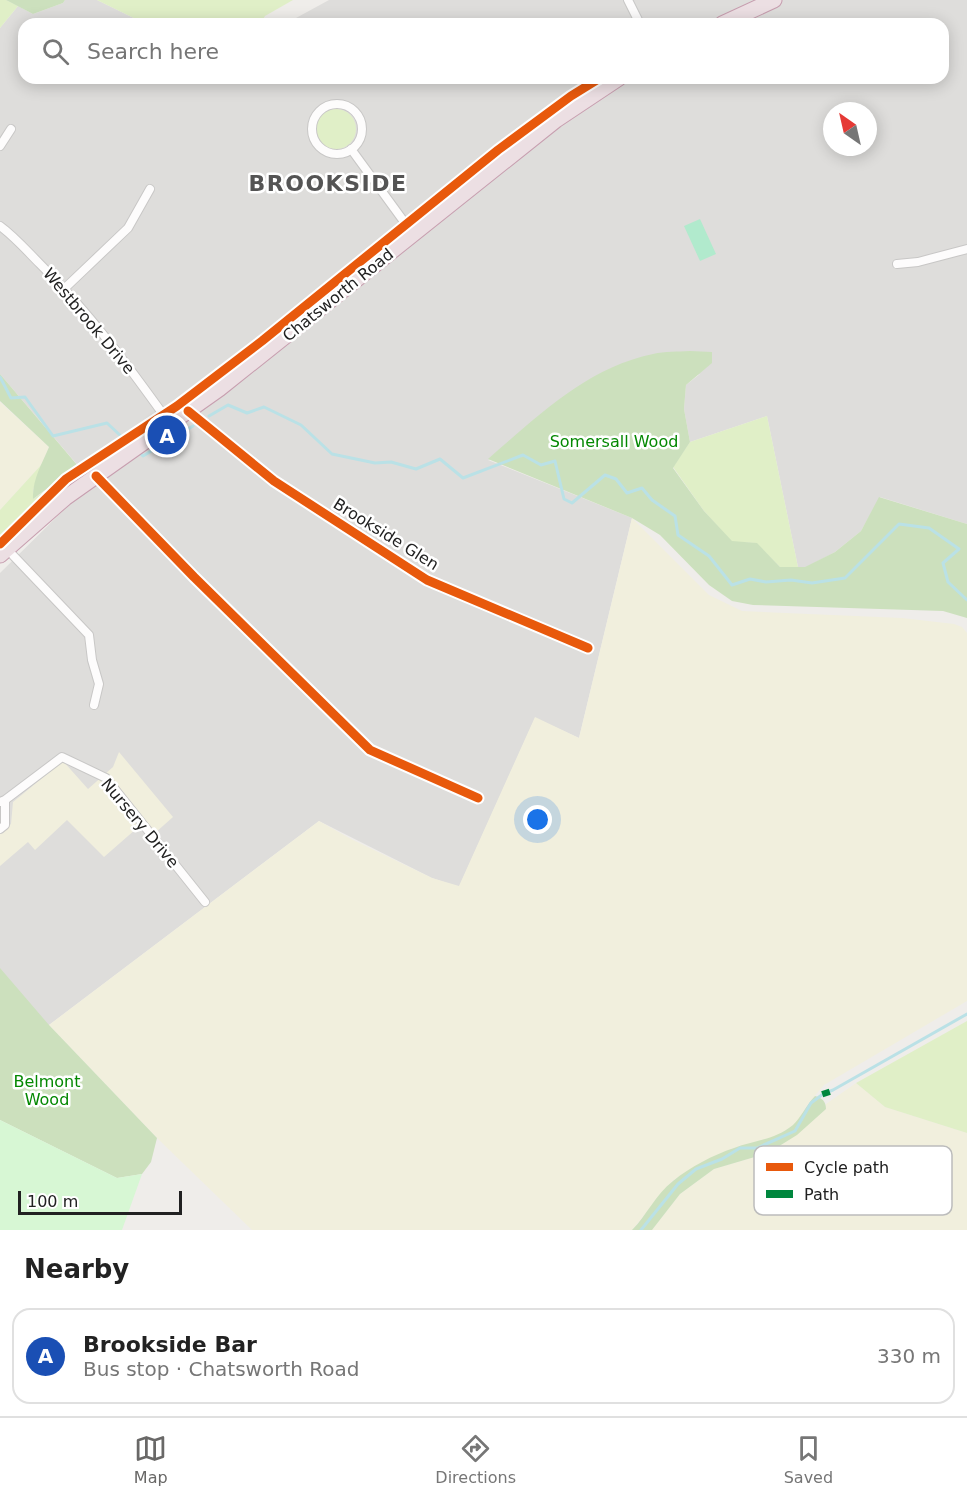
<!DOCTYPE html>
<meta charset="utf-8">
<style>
:root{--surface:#fff;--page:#f2f2f2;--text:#222;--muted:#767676;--line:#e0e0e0;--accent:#696867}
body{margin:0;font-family:"DejaVu Sans",sans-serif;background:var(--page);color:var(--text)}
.compass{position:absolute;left:823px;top:102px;width:54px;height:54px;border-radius:50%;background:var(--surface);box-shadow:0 3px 15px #0003;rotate:326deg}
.scale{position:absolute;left:18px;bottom:15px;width:164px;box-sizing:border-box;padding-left:6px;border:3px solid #212121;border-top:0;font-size:16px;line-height:21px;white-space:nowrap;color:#212121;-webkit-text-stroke:4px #fff;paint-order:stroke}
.you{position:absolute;left:538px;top:820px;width:21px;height:21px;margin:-15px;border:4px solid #fff;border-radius:50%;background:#1a73e8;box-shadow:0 0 0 9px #1a73e833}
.badge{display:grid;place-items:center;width:39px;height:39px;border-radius:50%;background:var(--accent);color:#fff;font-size:20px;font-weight:700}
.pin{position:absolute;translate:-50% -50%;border:3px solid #fff;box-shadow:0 2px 6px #0006}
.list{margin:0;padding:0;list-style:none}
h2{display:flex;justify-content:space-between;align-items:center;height:78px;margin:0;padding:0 24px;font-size:26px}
h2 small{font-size:20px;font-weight:400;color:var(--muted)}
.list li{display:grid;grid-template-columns:39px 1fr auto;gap:18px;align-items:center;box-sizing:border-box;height:96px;margin:0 12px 12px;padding:0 12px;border:2px solid var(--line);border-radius:18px}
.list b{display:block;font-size:22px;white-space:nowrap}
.list p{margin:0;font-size:20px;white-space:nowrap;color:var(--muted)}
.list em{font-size:20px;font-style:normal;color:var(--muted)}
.icon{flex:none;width:33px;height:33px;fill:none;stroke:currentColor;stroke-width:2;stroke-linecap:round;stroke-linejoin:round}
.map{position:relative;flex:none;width:967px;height:1230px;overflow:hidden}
.search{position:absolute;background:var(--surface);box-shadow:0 3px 15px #0003;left:18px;right:18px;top:18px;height:66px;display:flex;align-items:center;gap:15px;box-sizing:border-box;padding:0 21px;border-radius:18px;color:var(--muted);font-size:22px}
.sheet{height:186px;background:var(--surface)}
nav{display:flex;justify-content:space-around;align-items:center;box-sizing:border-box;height:84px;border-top:2px solid var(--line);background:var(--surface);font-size:16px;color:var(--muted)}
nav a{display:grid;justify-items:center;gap:3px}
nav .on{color:var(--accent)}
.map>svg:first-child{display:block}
.residential{fill:#dedddb;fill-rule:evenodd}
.farmland{fill:#f1efdd}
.grass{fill:#e0efc7}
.forest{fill:#cce0bd}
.park{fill:#d7f7d4}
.pitch{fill:#b1eacd}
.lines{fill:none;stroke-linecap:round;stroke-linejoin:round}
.stream{stroke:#bae1e6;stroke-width:3}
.street-casing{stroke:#c8c7c6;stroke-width:10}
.highway-casing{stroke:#c79eaf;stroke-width:17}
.street{stroke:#fdfcfc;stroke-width:8}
.highway{stroke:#ecdfe3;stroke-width:15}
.quiet{stroke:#00873e;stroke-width:8;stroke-dasharray:15 8;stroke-linecap:butt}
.cycleway-casing{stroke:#fff;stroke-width:13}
.cycleway{stroke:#e8590c;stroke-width:9}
.labels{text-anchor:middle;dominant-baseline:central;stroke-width:5;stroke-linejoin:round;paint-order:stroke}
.street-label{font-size:16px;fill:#212121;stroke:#fff}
.park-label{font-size:16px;fill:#048802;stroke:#fff}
.district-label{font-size:22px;font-weight:bold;letter-spacing:1.5px;fill:#545454;stroke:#fff}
.key{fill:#fff;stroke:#bcbcbc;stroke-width:1.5}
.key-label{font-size:16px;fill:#212121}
</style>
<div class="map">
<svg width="967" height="1230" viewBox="0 0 967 1230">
<rect width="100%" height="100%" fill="#efedea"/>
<path class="residential" d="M65 0H97L146 24H24V78H943V24H285L329 0H967V524L880 497 861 531 835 552 805 568 798 567 767 416 690 442 684 409 686 385 700 374 488 460 632 518 579 738 535 718 459 887 432 878 319 821 49 1025 0 1059V573L92 482 0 374V28L18 6 33 14 63 3ZM832 111H868V147H832Z"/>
<path class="farmland" d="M0 402 49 447 42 464 0 510Z
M632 518 709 595 742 611 902 618 954 624 962 627 967 633V1001L824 1085 806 1106 796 1124 775 1137 733 1148 699 1164 672 1181 632 1230H252L157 1138 49 1025 319 821 351 839 432 878 459 886 535 717 579 738Z
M119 752 173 817 155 833 144 822 104 857 67 820 35 850 28 842 0 866V834L11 824 13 802 63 761 88 789 113 767Z
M856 1083 885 1107 967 1133V1230H652L680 1194 714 1169 768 1153 826 1109V1104Z"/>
<path class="grass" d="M0 0H6L18 6 0 28Z
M97 0H293L265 16 260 24H146Z
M316 129a20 20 0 1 1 40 0a20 20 0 1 1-40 0Z
M767 416 798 567H780L756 543 732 542 704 511 673 467 690 442Z
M42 464 33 490V499L50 488 0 535V510Z
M967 1021V1133L885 1107 856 1083Z"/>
<path class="forest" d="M6 0H65L63 3 33 14Z
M690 351 712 352V363L686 385 684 409 690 442 673 468 704 511 732 541 757 543 780 567H805L835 552 861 531 879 497 967 524V618L943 611 753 605 732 601 709 585 660 535 632 518 488 459C538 416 586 368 653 354 665 351 678 352 690 351Z
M0 374 78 466 33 499C32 480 42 464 49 447L0 401Z
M0 968 49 1025 157 1138 151 1162 142 1174 117 1178 0 1120Z
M815 1096C822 1098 826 1101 826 1109L797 1135 768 1153 714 1169 680 1194 652 1230H632C647 1215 655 1195 673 1181 690 1167 713 1155 734 1148 755 1140 775 1140 793 1125 800 1119 807 1104 815 1096Z"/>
<path class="park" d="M0 1120 117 1178 142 1174 122 1230H0Z"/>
<path class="pitch" d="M700 219 716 254 700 261 684 226Z"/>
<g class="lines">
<path class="stream" d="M0 377 11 398 25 397 53 436 107 423 123 438
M209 416 228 405 247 413 264 407 301 425 332 454 375 463 391 462 416 469 440 459 463 478 523 455 541 465 555 461 564 499 572 503 605 475 616 479 627 493 642 488 652 500 675 516 678 535 709 556 732 585 750 579 766 582 791 580 812 583 845 578 899 524 929 528 959 549 943 563 948 582 967 600
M139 452 143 456 193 426
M641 1230 678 1184 696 1169 722 1159 740 1148H757L795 1131 811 1103 823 1094 833 1090 967 1014"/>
<g class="street-casing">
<path id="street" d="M628 0 640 24
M312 129a25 25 0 1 1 50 0a25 25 0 1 1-50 0Z
M0 146 11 129
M351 149 413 234
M0 226C15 237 27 251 40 264 89 312 130 368 170 424
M897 264 918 262 967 249
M65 288 128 228 150 189
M188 411 274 481 427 580 588 648
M96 476 194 577 370 750 478 798
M6 548 89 635 92 660 99 684 94 705
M5 800 62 757 106 778 205 902
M0 829 5 825V800L0 802"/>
</g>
<g class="highway-casing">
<path id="highway" d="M722 24 774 0
M0 555 65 498 219 389 556 120 619 78"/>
</g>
<use href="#street" class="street"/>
<use href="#highway" class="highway"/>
<path class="quiet" d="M825 1090 827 1096"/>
<g class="cycleway-casing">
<path id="cycleway" d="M188 411 274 481 427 580 588 648
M96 476 194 577 370 750 478 798
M0 544 66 479 177 406 262 341 498 150 571 96 600 78"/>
</g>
<use href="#cycleway" class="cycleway"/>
</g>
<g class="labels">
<g class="street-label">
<text transform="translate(338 295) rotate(-39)">Chatsworth Road</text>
<text transform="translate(89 321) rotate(50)">Westbrook Drive</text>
<text transform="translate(386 534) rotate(32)">Brookside Glen</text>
<text transform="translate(140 823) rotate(50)">Nursery Drive</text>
</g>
<g class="park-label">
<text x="614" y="441">Somersall Wood</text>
<text x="47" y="1081">Belmont<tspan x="47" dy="18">Wood</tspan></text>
</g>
<g class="district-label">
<text x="328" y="183">BROOKSIDE</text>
</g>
</g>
<rect x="754" y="1146" width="198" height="69" rx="9" class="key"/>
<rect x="766" y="1163" width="27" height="8" fill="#e8590c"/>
<rect x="766" y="1190" width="27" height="8" fill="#00873e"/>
<g class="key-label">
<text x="804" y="1173">Cycle path</text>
<text x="804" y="1200">Path</text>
</g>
</svg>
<svg class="compass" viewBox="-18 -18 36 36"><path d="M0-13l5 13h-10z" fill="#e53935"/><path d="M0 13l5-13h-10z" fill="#767676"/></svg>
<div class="scale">100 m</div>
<div class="you"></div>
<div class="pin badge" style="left:167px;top:435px;background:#1a4fb4">A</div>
<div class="search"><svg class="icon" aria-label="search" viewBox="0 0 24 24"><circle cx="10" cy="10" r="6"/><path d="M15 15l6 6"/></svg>Search here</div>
</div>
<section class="sheet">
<h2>Nearby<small></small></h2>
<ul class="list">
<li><span class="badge" style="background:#1a4fb4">A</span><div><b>Brookside Bar</b><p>Bus stop · Chatsworth Road</p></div><em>330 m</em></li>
</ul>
</section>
<nav>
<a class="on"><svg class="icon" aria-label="map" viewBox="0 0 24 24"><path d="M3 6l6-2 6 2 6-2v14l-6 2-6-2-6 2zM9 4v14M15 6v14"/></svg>Map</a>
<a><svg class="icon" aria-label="directions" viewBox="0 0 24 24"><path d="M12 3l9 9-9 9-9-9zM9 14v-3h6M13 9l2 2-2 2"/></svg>Directions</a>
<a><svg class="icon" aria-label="saved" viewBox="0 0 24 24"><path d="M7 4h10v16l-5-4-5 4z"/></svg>Saved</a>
</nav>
